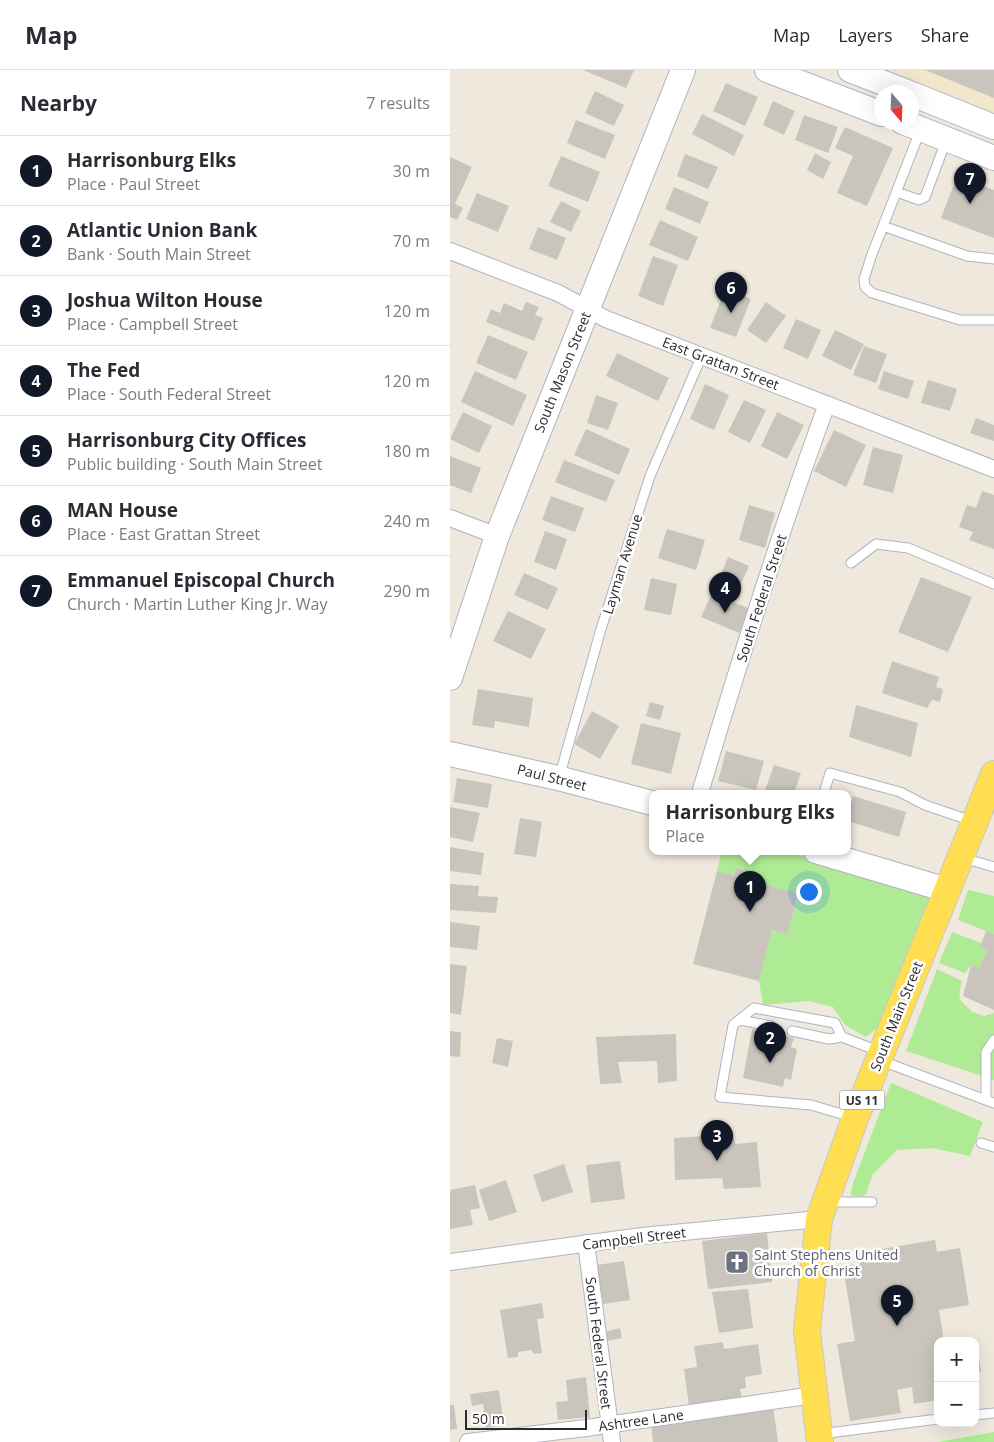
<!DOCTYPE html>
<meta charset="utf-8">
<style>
:root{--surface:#fff;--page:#f7f7f7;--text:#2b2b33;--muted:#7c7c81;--line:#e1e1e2;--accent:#111827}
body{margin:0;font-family:"Open Sans",sans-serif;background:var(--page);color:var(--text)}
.controls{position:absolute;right:15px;bottom:15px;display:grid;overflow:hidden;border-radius:10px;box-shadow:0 5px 20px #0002}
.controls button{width:45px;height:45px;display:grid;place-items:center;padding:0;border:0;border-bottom:1px solid var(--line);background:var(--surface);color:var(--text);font:25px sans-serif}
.compass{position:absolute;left:424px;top:15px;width:45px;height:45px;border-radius:50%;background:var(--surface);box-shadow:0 5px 20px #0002;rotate:161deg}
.scale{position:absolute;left:15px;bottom:12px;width:122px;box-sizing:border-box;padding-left:5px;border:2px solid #2c2c2c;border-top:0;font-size:14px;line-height:18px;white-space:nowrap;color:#2c2c2c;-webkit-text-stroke:4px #fff;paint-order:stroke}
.you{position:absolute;left:358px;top:821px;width:18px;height:18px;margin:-12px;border:4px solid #fff;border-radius:50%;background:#1a73e8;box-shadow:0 0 0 8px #1a73e833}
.badge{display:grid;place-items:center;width:32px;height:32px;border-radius:50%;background:var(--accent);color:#fff;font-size:16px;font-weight:700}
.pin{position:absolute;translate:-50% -41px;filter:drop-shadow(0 1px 2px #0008)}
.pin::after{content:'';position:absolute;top:26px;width:18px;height:15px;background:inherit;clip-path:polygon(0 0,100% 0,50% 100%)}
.popup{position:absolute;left:199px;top:720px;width:202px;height:65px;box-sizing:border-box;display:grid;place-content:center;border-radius:10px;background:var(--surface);filter:drop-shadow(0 1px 4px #0005);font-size:16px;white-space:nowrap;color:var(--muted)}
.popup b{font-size:19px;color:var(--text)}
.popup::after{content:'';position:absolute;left:50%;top:100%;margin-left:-10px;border:10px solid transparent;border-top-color:var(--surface)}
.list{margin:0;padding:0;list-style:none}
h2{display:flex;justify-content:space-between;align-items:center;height:65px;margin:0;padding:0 20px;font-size:21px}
h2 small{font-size:16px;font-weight:400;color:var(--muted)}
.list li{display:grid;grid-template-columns:32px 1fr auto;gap:15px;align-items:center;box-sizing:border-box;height:70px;padding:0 20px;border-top:1px solid var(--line)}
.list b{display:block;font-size:19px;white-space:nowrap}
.list p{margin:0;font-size:16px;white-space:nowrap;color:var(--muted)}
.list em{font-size:16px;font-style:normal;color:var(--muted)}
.map{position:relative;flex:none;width:544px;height:1372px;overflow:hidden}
header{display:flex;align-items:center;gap:30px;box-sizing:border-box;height:70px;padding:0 25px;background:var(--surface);border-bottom:1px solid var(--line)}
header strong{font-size:24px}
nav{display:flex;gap:28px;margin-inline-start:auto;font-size:18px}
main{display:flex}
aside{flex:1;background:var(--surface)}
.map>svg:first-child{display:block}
.education{fill:#f2e7cb}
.green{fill:#aeeb94}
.building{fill:#cac5bc}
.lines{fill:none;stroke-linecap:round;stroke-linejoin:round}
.lane-casing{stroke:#b1b3c1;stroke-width:11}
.street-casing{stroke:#b1b3c1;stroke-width:18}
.secondary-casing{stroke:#b1b3c1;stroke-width:26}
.primary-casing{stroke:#c8c8c8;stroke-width:28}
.lane{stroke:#fff;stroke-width:9}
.street{stroke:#fff;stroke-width:16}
.secondary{stroke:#fff;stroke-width:24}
.primary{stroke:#ffde52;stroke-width:26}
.labels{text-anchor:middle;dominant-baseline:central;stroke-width:5;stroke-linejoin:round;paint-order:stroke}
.shield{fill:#fff;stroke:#6b6b6b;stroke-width:1}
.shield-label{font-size:12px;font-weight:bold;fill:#2c2c2c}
.street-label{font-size:14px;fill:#2c2c2c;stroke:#fff}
.worship-label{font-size:14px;fill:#5b616d;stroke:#fff;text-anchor:start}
</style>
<header>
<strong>Map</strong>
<nav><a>Map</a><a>Layers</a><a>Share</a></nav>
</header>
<main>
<aside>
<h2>Nearby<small>7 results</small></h2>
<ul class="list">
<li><span class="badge">1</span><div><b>Harrisonburg Elks</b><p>Place · Paul Street</p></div><em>30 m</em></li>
<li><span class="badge">2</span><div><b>Atlantic Union Bank</b><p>Bank · South Main Street</p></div><em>70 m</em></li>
<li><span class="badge">3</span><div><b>Joshua Wilton House</b><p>Place · Campbell Street</p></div><em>120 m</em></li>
<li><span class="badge">4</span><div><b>The Fed</b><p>Place · South Federal Street</p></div><em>120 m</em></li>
<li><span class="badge">5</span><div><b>Harrisonburg City Offices</b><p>Public building · South Main Street</p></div><em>180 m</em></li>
<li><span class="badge">6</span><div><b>MAN House</b><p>Place · East Grattan Street</p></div><em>240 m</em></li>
<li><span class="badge">7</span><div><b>Emmanuel Episcopal Church</b><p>Church · Martin Luther King Jr. Way</p></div><em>290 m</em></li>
</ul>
</aside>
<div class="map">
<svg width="544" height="1372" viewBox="0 0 544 1372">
<rect width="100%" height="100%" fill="#efe8dd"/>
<path class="education" d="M413 0H544V42Z"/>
<path class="green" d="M272 781H334L483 825 431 955 416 967 395 955 383 937 359 931 313 935 309 911 322 860 338 864 348 824 310 814 312 804 286 798 284 805 267 801Z
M518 820 544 826V864L508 850Z
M502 862 531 873V877L537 880 529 898 521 895 515 903 489 893Z
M487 899 512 911C510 919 507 926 513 933 516 937 520 938 522 942L534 946 544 943V1010L456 981Z
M441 1013 533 1052 520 1086 482 1078 447 1080 423 1104 416 1124 411 1127 401 1125 402 1116Z
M544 1362V1372H488Z"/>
<path class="building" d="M133 0H184L176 18Z
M475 0H544V28Z
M276 13 308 27 295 56 263 41Z
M145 21 174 35 164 56 135 43Z
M323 31 345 41 334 65 313 55Z
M252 44 294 65 284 86 242 64Z
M354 45 388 57 378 83 345 70Z
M126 50 165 65 155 89 117 73Z
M395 57 443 78 417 136 387 123 403 86 385 78Z
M365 83 381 92 373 109 357 100Z
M235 84 268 97 258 119 227 106Z
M111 86 150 102 138 132 98 116Z
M0 87 22 97 5 134 13 138 7 150 0 147Z
M507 106 544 120V168L491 148Z
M224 117 259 132 250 154 215 139Z
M27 123 59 136 48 162 16 149Z
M111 131 131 141 121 162 100 152Z
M210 150 248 167 238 191 199 175Z
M88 157 116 168 107 190 79 179Z
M203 186 228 195 213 236 188 226Z
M275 219 301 229 286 267 260 258Z
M76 232 89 237 85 245 93 248 84 271 36 252 41 239 50 243 54 233 72 241Z
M316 232 336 246 316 273 297 260Z
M346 249 371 260 358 289 333 278Z
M385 260 414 274 401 300 372 286Z
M38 265 78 282 66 310 26 293Z
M414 276 437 284 426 313 403 305Z
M167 283 219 308 208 331 156 306Z
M25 301 77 325 63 356 11 332Z
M434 301 464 311 458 329 428 319Z
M478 310 507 319 500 341 471 333Z
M255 314 279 325 264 360 240 349Z
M146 325 168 333 158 360 137 353Z
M294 330 316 340 300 373 278 362Z
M13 342 42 356 29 383 0 369Z
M327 342 354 355 337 389 311 376Z
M526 348 544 355V371L520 363Z
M136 359 180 379 169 405 124 385Z
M384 360 416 375 396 417 364 401Z
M423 377 453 385 443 423 413 415Z
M0 386 31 398 21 423 0 415Z
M114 390 165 410 156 432 105 412Z
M532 421 544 425V479L519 470 523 462 509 457 517 435 526 438Z
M101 426 134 438 125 462 92 450Z
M299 435 325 443 315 478 289 470Z
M217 459 255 470 246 500 208 488Z
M95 461 117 469 106 500 84 492Z
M278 487 299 496 289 518 269 509Z
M74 503 108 518 98 540 64 525Z
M471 507 522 527 498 582 448 562Z
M201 508 227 514 221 545 194 540Z
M262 523 300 539 289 563 251 547Z
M58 541 96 559 81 589 43 571Z
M442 591 489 607 486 617 493 619 490 632 482 630 477 638 432 623Z
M28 619 83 628 79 657 45 651 44 658 22 655Z
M200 632 214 636 210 650 196 646Z
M406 635 468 653 461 687 399 667Z
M142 641 169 656 150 689 124 674Z
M191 653 231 663 221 704 181 694Z
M276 681 314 691 306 720 268 711Z
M324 695 351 703 344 723H314Z
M7 708 42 714 38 738 3 732Z
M403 726 456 742 449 767 398 751V744Z
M0 737 30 743 23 772 0 767Z
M70 748 92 752 86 787 64 784Z
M0 777 34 783 31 805 0 801Z
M286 798 312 804 310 814 348 823 338 864 322 860 309 911 243 894 267 801 284 805Z
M0 814 29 816 28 826 48 827 46 843 0 840Z
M0 852 30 856 27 880 0 877Z
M536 861 544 864V940L513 926 521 895 529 898 537 880 530 877Z
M0 894 17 896 11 945 0 943Z
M302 959 344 968 341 977 347 979 341 1010 335 1008 333 1017 293 1008Z
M0 961 11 962 10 987 0 986Z
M226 964 227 1011 208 1013 207 991 168 992 172 1013 150 1014 146 967Z
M47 968 63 971 58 997 42 993Z
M283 1064 285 1074 307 1072 311 1117 274 1119 272 1108 225 1110 224 1068Z
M170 1091 175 1129 141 1133 136 1095Z
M114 1094 123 1122 92 1132 83 1105Z
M56 1110 67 1142 39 1151 29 1120Z
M25 1115 30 1138 20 1140 23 1155 0 1159V1120Z
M317 1163 322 1212 258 1219 252 1171Z
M485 1170 487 1182 510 1178 519 1235 489 1240 494 1271H488V1330L464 1334 462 1317 447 1320 451 1343 400 1351 387 1274 405 1271 393 1196 410 1194 408 1183Z
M174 1191 180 1230 153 1234 147 1195Z
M298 1219 303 1258 269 1263 262 1222Z
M92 1233 94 1248 87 1249 92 1283 83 1284 82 1280 68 1282V1287L58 1288 50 1240Z
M170 1258 172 1268 157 1271 155 1262Z
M273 1272 274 1279 308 1274 312 1304 295 1307 296 1318 290 1319 292 1329 239 1336 234 1299 247 1297 244 1276Z
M528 1282 531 1302 525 1303V1283Z
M136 1307 140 1347 108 1350 106 1332 118 1331 116 1310Z
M49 1320 54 1355 36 1358 33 1334 22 1336 20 1324Z
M0 1335H4L7 1359 0 1360Z
M323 1336 328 1372H203L201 1352Z"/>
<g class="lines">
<g class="lane-casing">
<path id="lane" d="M470 61 421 187 414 209 415 217 422 223 510 250H544
M447 122 469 130 475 127 496 71
M433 156 517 186 544 189
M401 493 426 474 458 478 544 514
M109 708 151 559 200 406 252 285
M374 723 380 703 450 722 475 735 522 751
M513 788 544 797
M290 950 321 956
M342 961 379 969 392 967 431 982
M392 967 385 953 304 938 283 955 270 1027 361 1035 402 1047
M432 991 544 1033
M536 1030V982L544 970
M531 1073 544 1077
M377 1132H422
M525 1345 544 1343
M371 1364 488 1349"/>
</g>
<g class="street-casing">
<path id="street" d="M0 181 108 223 156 249 544 399
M0 448 47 466
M250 723C289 592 330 462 377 334
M136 1173 162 1372
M0 1192 192 1166 369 1149
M18 1372 136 1358 364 1325"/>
</g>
<g class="secondary-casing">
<path id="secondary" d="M317 0 432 44
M400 0 457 22
M462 24 544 57
M453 52 544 88
M0 608 47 466 233 0
M0 684 108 708 202 733
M366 781 497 820"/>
</g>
<g class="primary-casing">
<path id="primary" d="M370 1372 357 1260 369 1149 404 1051 544 704"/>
</g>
<use href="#lane" class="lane"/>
<use href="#street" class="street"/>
<use href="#secondary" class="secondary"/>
<use href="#primary" class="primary"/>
</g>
<defs>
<g id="church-square" transform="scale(1.25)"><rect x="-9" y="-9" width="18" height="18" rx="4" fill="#6b7280" stroke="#fff"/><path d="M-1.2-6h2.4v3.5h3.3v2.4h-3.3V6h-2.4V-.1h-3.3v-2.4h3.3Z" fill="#fff"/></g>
</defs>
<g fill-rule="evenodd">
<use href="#church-square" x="287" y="1192"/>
</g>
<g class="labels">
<rect class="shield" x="389.5" y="1020.5" width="45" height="19" rx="4"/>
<g class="shield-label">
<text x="412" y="1030">US 11</text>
</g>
<g class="street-label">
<text transform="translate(271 293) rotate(21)">East Grattan Street</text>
<text transform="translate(112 302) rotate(-68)">South Mason Street</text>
<text transform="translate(172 494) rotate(-73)">Layman Avenue</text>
<text transform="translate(311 528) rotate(-72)">South Federal Street</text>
<text transform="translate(102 707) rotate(14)">Paul Street</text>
<text transform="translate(446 946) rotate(-68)">South Main Street</text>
<text transform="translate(184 1168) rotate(-7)">Campbell Street</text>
<text transform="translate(149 1273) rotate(83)">South Federal Street</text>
<text transform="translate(191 1350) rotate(-8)">Ashtree Lane</text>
</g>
<g class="worship-label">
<text x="304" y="1184">Saint Stephens United<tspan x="304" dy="16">Church of Christ</tspan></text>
</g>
</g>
</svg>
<div class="controls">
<button>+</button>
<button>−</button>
</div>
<svg class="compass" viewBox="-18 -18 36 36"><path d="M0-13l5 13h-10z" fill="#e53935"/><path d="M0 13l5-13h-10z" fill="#7c7c81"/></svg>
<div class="scale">50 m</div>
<div class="you"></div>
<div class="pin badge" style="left:300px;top:842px">1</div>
<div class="popup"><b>Harrisonburg Elks</b>Place</div>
<div class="pin badge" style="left:320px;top:993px">2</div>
<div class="pin badge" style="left:267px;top:1091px">3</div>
<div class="pin badge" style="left:275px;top:543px">4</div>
<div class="pin badge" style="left:447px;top:1256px">5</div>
<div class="pin badge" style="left:281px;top:243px">6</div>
<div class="pin badge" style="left:520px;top:134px">7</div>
</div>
</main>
